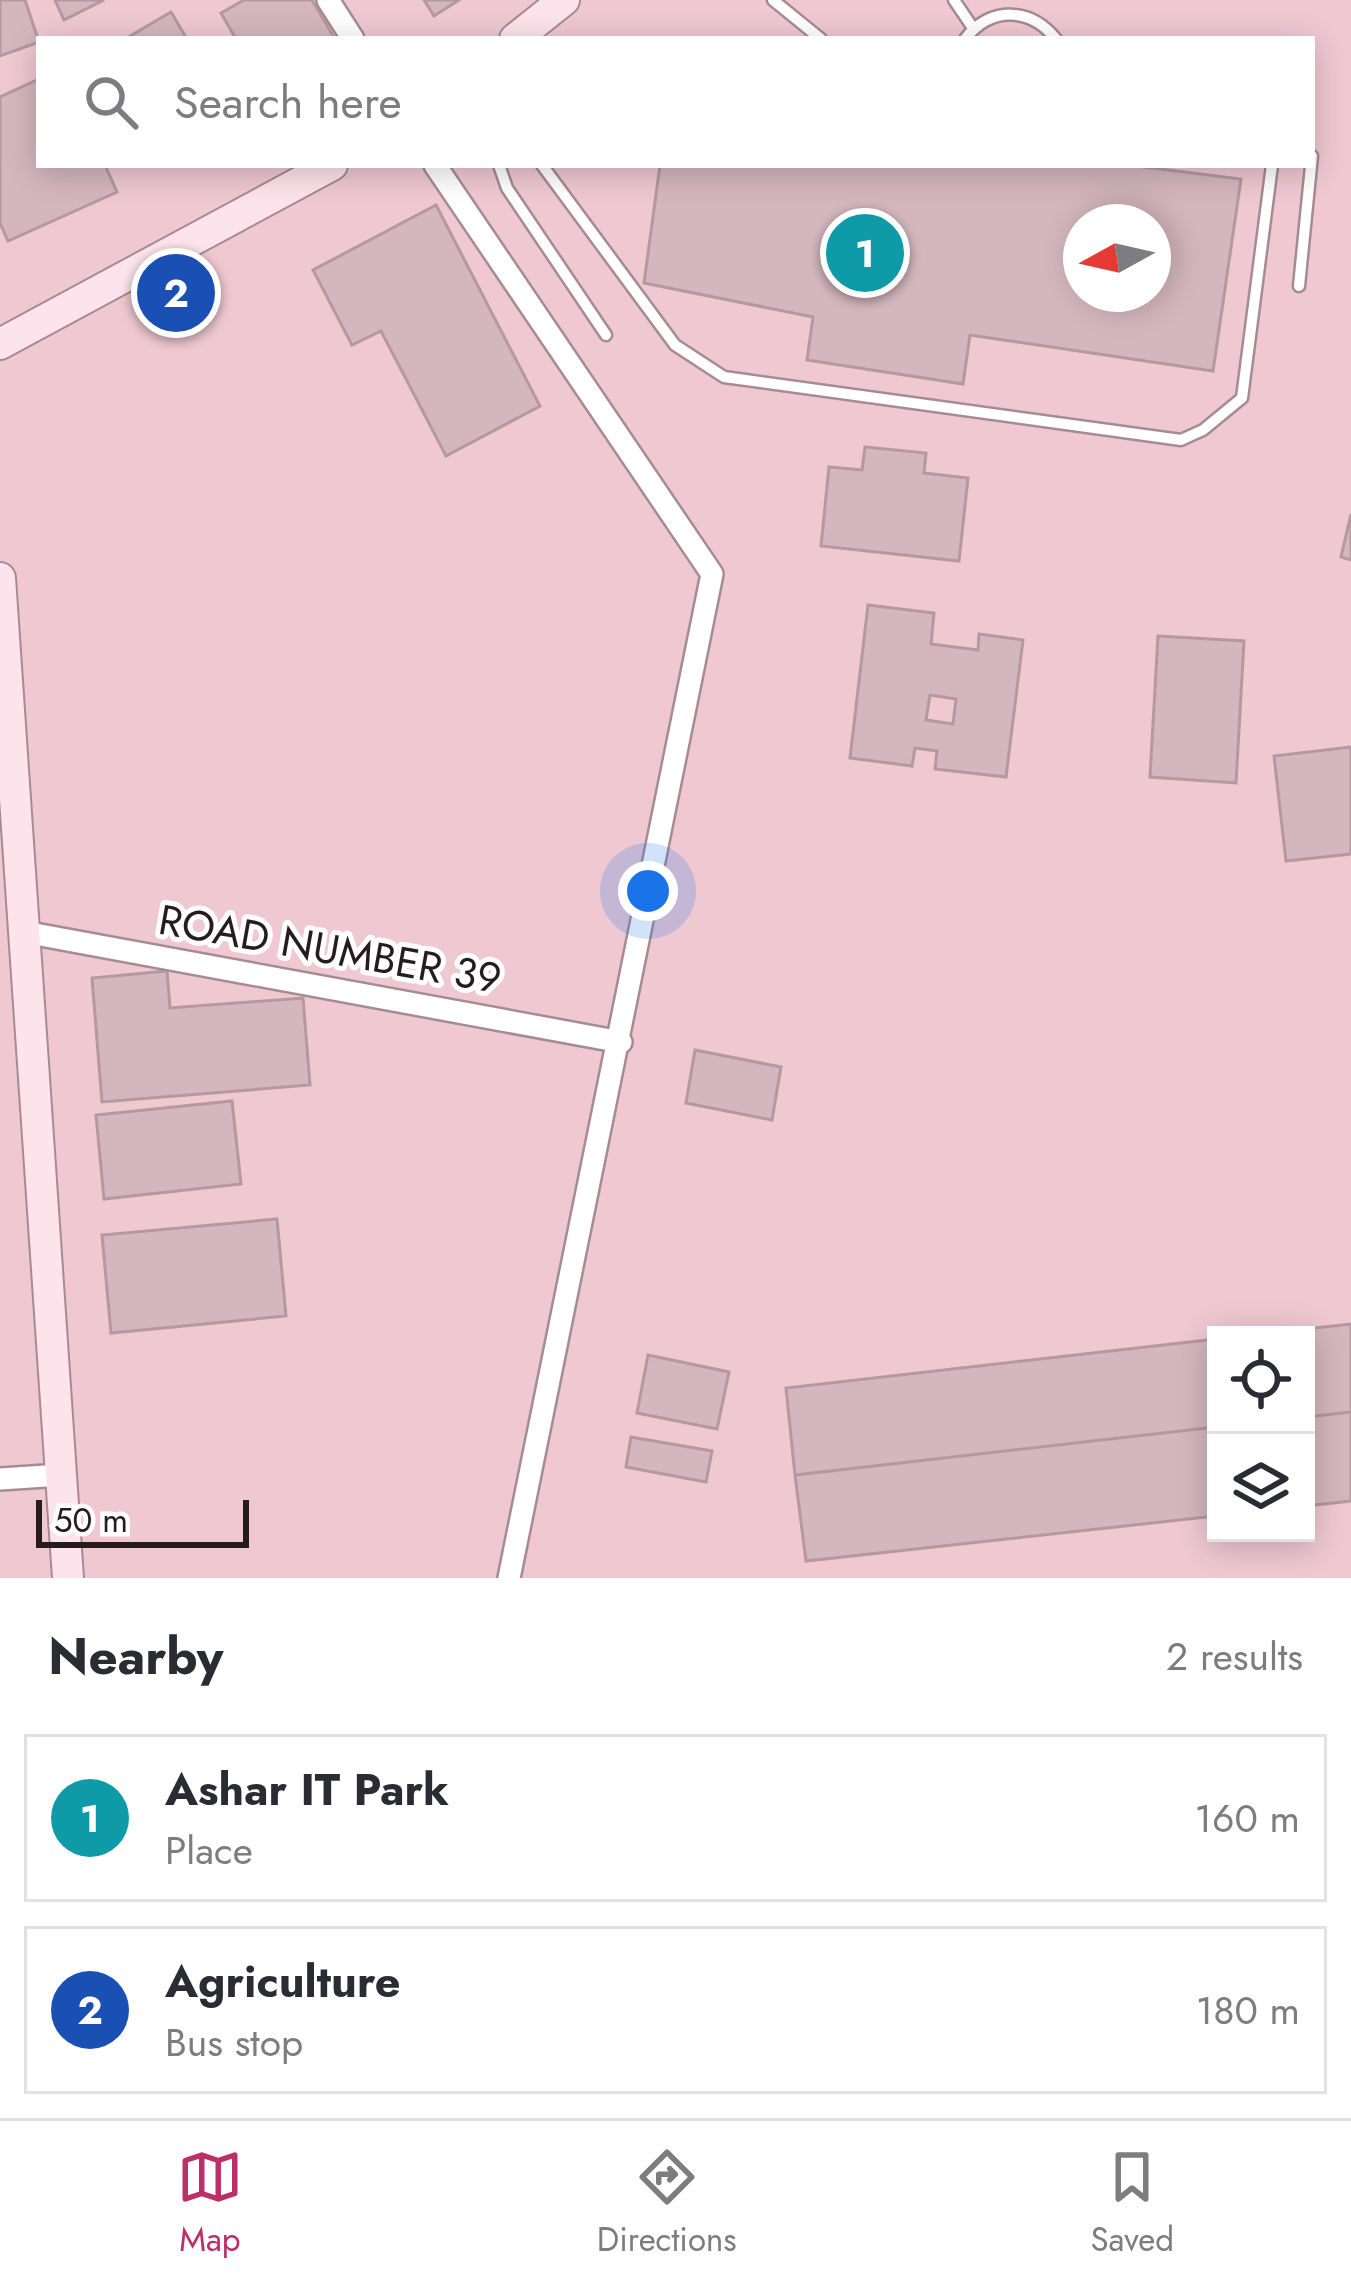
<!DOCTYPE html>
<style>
:root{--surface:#fff;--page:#f2f2f3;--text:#2b2b33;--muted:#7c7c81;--line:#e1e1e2;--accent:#bb3069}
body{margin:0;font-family:Jost,sans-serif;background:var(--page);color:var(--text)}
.controls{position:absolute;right:36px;bottom:36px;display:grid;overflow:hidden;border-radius:0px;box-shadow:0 6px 30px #0003}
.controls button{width:108px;height:108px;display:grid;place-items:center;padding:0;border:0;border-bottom:3px solid var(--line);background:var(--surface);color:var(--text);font:60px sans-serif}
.compass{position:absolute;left:1063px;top:204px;width:108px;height:108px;border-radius:50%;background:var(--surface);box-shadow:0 6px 30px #0003;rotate:262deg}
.scale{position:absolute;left:36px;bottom:30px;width:213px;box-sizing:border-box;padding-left:12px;border:6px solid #261b1e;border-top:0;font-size:33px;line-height:42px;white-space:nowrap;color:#261b1e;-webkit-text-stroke:9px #fff;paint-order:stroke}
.you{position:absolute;left:648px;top:891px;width:42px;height:42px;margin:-30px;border:9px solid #fff;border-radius:50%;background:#1a73e8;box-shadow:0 0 0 18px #1a73e833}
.badge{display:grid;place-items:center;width:78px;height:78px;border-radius:50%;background:var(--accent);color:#fff;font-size:39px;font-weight:700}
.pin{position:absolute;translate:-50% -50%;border:6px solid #fff;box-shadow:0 3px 12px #0006}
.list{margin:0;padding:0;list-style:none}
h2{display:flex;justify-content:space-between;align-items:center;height:156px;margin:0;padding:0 48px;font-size:51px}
h2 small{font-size:39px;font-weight:400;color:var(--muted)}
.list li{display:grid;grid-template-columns:78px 1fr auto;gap:36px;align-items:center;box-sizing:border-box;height:168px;margin:0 24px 24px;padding:0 24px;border:3px solid var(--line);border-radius:0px}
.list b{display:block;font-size:45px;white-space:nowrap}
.list p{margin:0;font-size:39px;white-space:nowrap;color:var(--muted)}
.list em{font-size:39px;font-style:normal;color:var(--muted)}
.icon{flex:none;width:66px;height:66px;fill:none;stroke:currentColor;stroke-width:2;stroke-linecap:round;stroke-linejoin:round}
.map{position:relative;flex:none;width:1351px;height:1578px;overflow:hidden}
.search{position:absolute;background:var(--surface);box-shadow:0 6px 30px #0003;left:36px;right:36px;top:36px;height:132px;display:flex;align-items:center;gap:30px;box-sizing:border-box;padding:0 42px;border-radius:0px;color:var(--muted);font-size:45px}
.sheet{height:540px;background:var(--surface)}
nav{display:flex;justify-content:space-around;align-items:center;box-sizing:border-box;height:168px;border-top:3px solid var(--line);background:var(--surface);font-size:33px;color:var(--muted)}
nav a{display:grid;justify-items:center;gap:6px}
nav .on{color:var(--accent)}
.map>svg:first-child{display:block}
.built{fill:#efc8d2;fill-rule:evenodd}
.building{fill:#d4b6be;stroke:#b598a0;stroke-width:3;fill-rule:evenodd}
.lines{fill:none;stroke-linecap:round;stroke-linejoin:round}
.lane-casing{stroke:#a78b92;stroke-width:15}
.street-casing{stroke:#a78b92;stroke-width:26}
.secondary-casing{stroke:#a78b92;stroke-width:34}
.lane{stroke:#fff;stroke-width:10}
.street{stroke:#fff;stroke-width:21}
.secondary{stroke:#fde3eb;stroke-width:30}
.labels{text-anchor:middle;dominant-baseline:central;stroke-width:10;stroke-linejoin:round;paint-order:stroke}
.street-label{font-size:42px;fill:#261b1e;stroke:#fff}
</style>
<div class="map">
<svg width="1351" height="1578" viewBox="0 0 1351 1578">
<rect width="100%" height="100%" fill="#f5d6de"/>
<path class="built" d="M0 0H1351V1578H0ZM39 39H1312V165H39ZM1081 222H1153V294H1081ZM1216 1335H1306V1533H1216Z"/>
<path class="building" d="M0 0H25L39 42 0 56Z
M55 0H104L64 20Z
M244 0H312L335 39H236L221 13Z
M424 0H459L434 16Z
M171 12 187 39H125Z
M39 79V165H105L117 192 8 241 0 223V97Z
M660 165H1128L1241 179 1213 371 970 335 963 384 807 360 813 317 644 283ZM1081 222H1153V294H1081Z
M436 205 540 406 446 456 381 331 352 345 313 270Z
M865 447 926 453 924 473 968 478 959 561 821 546 829 467 862 470Z
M1351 514V560L1341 557Z
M868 605 934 613 931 644 978 650 979 634 1023 640 1006 777 935 769 937 751 915 748 912 766 850 758ZM930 695 956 699 953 724 926 720Z
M1158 636 1244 641 1236 783 1150 777Z
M1351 747V854L1286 861 1274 756Z
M167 971 170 1008 303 998 310 1085 102 1102 92 978Z
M695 1050 781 1067 772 1120 686 1103Z
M232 1101 241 1184 104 1199 96 1115Z
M277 1219 286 1316 111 1333 102 1235Z
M1351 1324V1412L1306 1417V1335H1251Z
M1216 1339V1427L795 1475 786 1388Z
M648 1355 729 1372 717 1429 637 1413Z
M1351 1412V1501L1306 1506V1417Z
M1216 1427V1516L806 1561 795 1475Z
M631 1437 712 1451 706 1482 626 1467Z"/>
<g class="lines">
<g class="lane-casing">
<path id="lane" d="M773 0 821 39
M954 0 973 28
M965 39C991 6 1030 7 1056 39
M499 165 507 188 606 335
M542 165 675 345 724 377 1181 440 1203 430 1242 398 1272 165
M1299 286 1312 156"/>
</g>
<g class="street-casing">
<path id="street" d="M328 0 353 39
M435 165 712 574 509 1578
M24 932 621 1042
M0 1479 61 1475"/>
</g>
<g class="secondary-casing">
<path id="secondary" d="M515 39 564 0
M0 344 332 165
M0 578 68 1578"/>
</g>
<use href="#lane" class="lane"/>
<use href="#street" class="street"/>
<use href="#secondary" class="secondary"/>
</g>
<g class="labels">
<g class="street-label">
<text transform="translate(330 949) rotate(10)">ROAD NUMBER 39</text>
</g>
</g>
</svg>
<div class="controls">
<button><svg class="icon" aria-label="locate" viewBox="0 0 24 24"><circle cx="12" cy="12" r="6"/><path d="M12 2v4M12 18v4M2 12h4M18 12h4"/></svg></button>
<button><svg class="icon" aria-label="layers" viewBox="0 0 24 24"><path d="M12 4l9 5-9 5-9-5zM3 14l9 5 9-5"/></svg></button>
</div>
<svg class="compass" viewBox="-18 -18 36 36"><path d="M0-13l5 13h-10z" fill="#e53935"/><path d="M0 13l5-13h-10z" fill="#7c7c81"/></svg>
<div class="scale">50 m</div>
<div class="you"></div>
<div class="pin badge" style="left:865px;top:253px;background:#0f9aa8">1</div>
<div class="pin badge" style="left:176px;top:293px;background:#1a4fb4">2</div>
<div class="search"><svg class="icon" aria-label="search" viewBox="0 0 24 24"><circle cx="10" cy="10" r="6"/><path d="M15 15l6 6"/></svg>Search here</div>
</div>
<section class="sheet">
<h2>Nearby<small>2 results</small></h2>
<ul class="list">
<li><span class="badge" style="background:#0f9aa8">1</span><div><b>Ashar IT Park</b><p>Place</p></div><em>160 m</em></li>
<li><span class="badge" style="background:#1a4fb4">2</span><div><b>Agriculture</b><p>Bus stop</p></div><em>180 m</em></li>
</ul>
</section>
<nav>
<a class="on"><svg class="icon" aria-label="map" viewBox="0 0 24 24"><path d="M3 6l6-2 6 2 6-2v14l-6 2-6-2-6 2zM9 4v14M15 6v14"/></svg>Map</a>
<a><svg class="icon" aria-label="directions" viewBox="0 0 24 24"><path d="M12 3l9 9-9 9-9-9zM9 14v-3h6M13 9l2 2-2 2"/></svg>Directions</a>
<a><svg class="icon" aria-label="saved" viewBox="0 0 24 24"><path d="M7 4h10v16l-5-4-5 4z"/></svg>Saved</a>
</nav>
